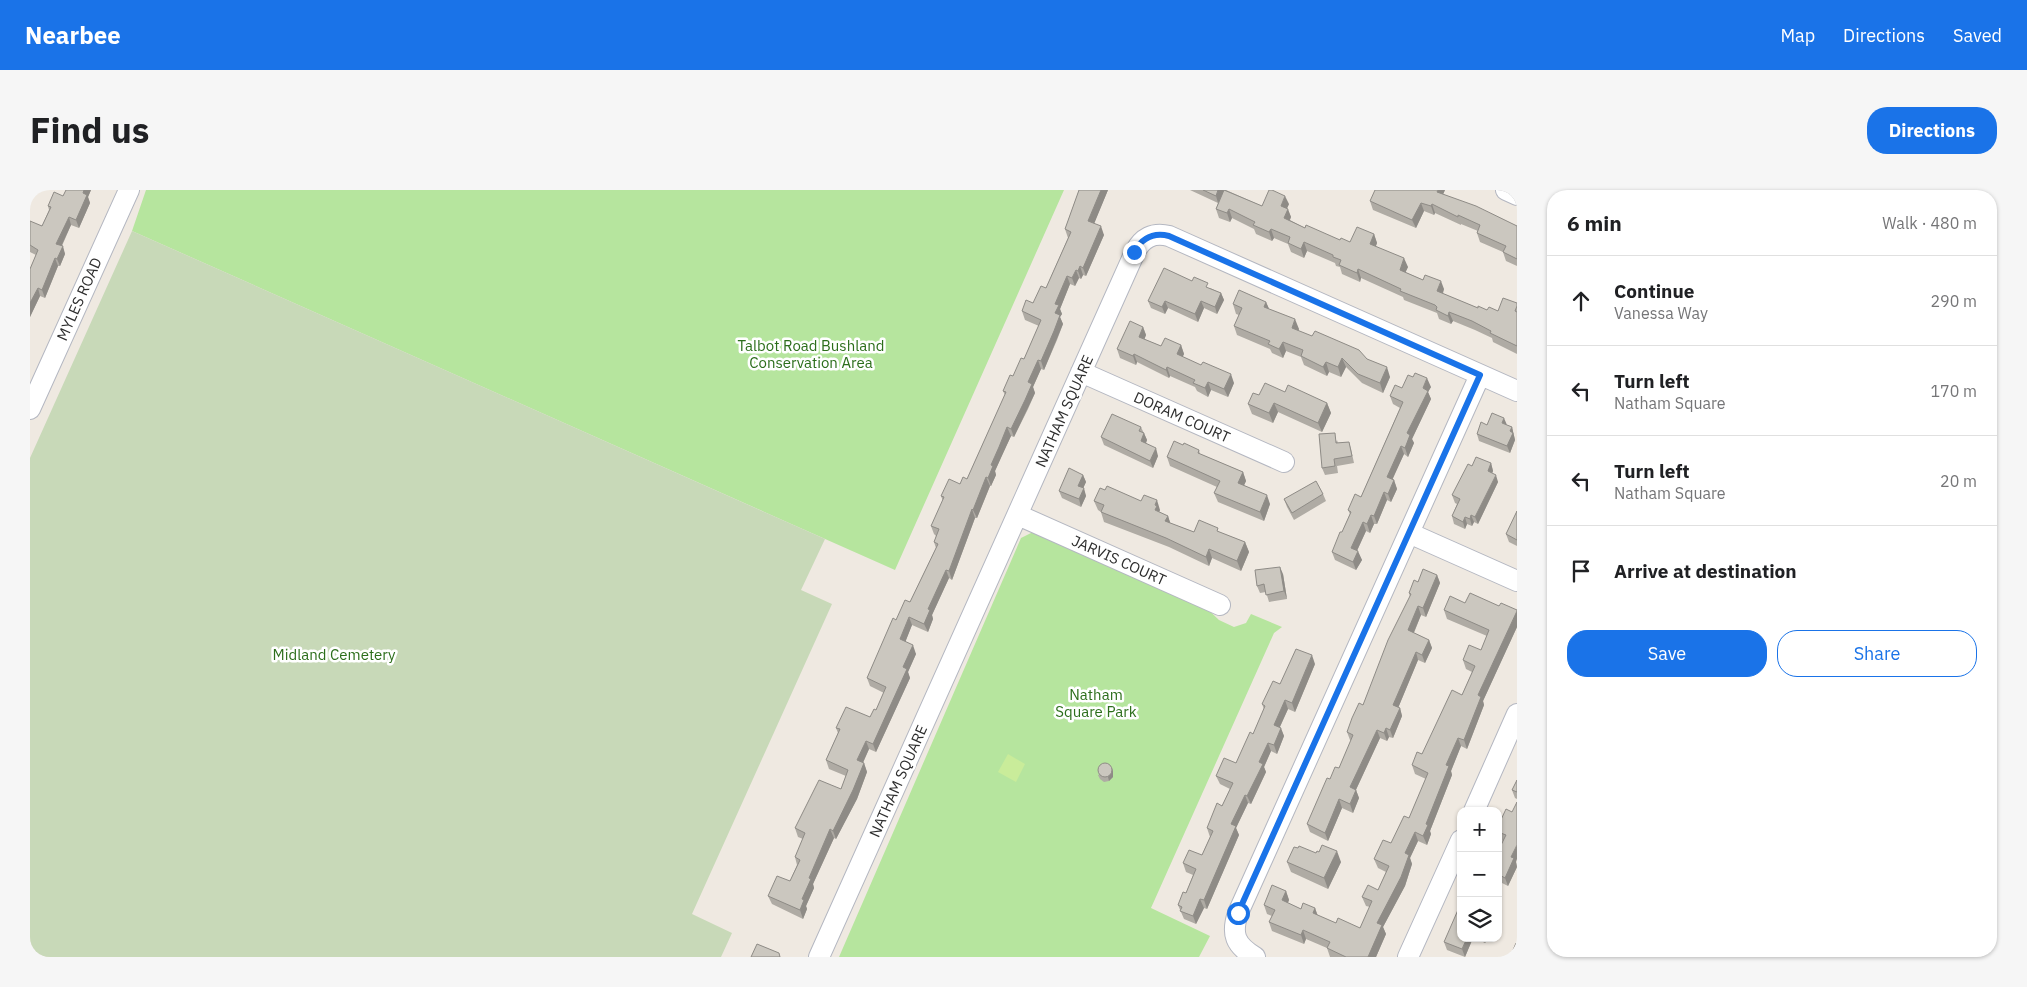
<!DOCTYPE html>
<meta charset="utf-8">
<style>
:root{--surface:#fff;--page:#f6f6f6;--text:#202124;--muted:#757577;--line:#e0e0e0;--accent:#1a73e8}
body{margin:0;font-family:"IBM Plex Sans",sans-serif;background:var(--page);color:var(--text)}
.controls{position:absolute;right:15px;bottom:15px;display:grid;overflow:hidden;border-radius:10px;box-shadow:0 1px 4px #0004}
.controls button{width:45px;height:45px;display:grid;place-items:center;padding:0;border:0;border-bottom:1px solid var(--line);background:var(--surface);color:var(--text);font:25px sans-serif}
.stop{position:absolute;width:15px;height:15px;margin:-11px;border:4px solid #1a73e8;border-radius:50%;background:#fff}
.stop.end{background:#1a73e8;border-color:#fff;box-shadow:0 1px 5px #0008}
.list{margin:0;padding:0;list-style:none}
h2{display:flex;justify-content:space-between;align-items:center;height:65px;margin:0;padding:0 20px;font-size:21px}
h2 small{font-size:16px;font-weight:400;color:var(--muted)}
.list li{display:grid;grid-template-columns:32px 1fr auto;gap:15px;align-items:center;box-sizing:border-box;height:90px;padding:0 20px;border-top:1px solid var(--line)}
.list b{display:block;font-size:19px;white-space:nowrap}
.list p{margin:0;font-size:16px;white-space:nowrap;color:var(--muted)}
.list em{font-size:16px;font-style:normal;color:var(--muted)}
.actions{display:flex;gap:10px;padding:15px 20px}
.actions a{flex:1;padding:11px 0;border:1px solid var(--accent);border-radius:20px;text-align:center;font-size:18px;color:var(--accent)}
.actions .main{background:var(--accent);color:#fff}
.icon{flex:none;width:28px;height:28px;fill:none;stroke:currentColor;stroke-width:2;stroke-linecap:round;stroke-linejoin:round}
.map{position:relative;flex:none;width:1487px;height:767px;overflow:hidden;border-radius:20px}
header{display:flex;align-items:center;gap:30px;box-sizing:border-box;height:70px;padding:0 25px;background:var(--accent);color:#fff}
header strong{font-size:24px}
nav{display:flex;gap:28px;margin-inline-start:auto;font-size:18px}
.intro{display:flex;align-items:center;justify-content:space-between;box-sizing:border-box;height:120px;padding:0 30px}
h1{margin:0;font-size:35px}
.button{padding:12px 22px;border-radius:20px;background:var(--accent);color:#fff;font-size:18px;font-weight:700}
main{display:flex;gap:30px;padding:0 30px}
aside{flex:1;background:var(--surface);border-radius:20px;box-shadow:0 1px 4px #0004}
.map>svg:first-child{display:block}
.green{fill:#b6e59e}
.cemetery{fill:#c8d9b8}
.pitch{fill:#c9ec9a}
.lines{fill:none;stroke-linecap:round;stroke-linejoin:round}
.minor-casing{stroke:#b4b7c1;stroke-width:22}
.minor{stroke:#fff;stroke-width:20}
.wall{fill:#afaba4}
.shaded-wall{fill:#8e8b86}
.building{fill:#cbc7bf;stroke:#8e8b86}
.route{stroke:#1a73e8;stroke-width:6}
.labels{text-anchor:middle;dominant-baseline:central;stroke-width:5;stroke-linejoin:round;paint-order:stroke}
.street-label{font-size:15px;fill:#2e2e2e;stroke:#fff}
.park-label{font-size:15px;fill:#2c6e1b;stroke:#fff}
</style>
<header>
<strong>Nearbee</strong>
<nav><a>Map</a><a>Directions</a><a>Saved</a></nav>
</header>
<div class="intro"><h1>Find us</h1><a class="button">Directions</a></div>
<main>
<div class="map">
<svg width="1487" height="767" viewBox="0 0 1487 767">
<rect width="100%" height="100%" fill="#efe9e1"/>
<path class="green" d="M116 0H1034L865 380 102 41Z
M1007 340 1169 411 1189 430 1204 437 1216 433 1221 424 1252 437 1244 443 1121 718 1180 746 1169 767H809L991 348Z"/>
<path class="cemetery" d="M102 41 795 349 771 400 802 414 662 724 702 743 691 767H0V268Z"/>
<path class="pitch" d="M978 564 995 574 986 592 968 582Z"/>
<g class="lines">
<g class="minor-casing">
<path id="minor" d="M1476 0 1487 5
M1051 182 1254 272
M0 219 99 0
M988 325 1190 415
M1379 343 1487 391
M1444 621 1487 524
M789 767 1105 62C1112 48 1123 42 1139 46L1487 201
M1225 767C1205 755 1201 744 1208 723L1450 185
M1378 767 1431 650"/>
</g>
<use href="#minor" class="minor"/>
</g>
<path class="wall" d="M36 0H61L58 7 60 13 49 38 41 35 32 56 35 64 30 76H28L15 108 10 106 0 127V79L6 65 0 62V32L12 36 19 20 18 16 33 6Z
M1049 0H1078L1064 33 1074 45 1056 86 1053 85 1051 89 1049 88 1045 96 1040 94 1030 119 1032 124 1030 127 1033 134 1027 150 1014 180 1011 179 1003 197 1005 203 998 219 984 247 981 246 972 265 965 281 966 285 961 296H960L947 328H945L922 390 919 388 902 425 903 429 898 442 882 435 875 452 886 464 878 482 880 488 846 562 839 559 833 573H834L837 582 827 609 806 649 804 648 783 694 784 698 776 716 777 719 773 729 742 714 738 706 760 691 767 675 765 667 773 649 768 647 765 638 811 599 816 586 799 579 796 570 808 543 806 538 840 527 846 520 854 503 840 496 837 488 866 430 880 412 906 358 904 352 906 346 904 344 901 336 913 311 911 306 937 289 975 205 973 201 994 169 1009 136 995 130 992 121 1003 113 1016 98 1038 48 1035 39Z
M1160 0H1196L1232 16 1259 14 1257 18 1261 27 1260 30 1275 38 1310 50 1320 52 1344 44 1347 53 1346 56 1378 77 1375 82 1414 99 1413 104 1448 118 1457 120 1468 121 1487 113V164L1463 152 1462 148 1445 140 1423 131 1421 134 1409 129 1407 123 1374 110 1373 107 1331 88 1330 92 1312 84 1310 77 1306 76 1305 73 1277 61 1274 68 1261 62 1258 54 1244 48 1242 51 1226 44 1224 39 1202 28 1200 32 1189 28 1186 19 1188 13Z
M1415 0 1413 4 1487 36V76L1476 71 1473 62 1450 52 1447 43 1448 41 1431 34V35L1405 23 1404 25 1394 21 1386 38 1343 20 1340 11Z
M1180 98 1191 103 1194 110 1187 124 1174 118 1168 132 1138 118 1135 124 1121 118 1118 111Z
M1236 112 1239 119 1269 139 1268 141 1337 169 1360 187 1353 203 1332 193 1316 177 1311 187 1299 182 1297 186 1274 175 1271 167 1256 161 1253 168 1242 163 1240 159 1207 145 1204 136 1209 125 1206 124 1203 114Z
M1113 137 1116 145 1114 149 1131 156 1151 155 1154 164 1152 167 1204 193 1198 207 1181 200 1178 207 1167 201 1165 197 1140 186 1139 188 1107 172 1106 175 1090 168 1087 159Z
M1401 197 1398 202 1401 209 1382 249 1384 253 1378 267 1374 264 1362 289 1364 290 1367 299 1361 312 1357 310 1347 334H1344L1340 343 1336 341 1327 361 1332 370 1326 380 1305 370 1302 362 1312 342 1320 324 1318 320 1331 307 1370 218 1363 214 1360 206 1372 198Z
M1255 202 1297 213 1301 223 1292 242 1248 222 1243 233 1222 224 1218 214 1229 205Z
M1457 235H1477L1482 237 1485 250 1480 263 1449 251 1447 244Z
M1111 237 1117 250 1116 254 1128 266 1123 278 1074 255 1071 247Z
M1307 250 1308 253 1319 252 1321 259 1324 273 1307 276 1308 283 1295 285 1292 278Z
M1153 255 1169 260 1170 264 1213 282 1216 291 1214 295 1240 314 1234 331 1188 312 1184 303 1187 297 1140 276 1137 267Z
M1461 273 1463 281 1462 283 1468 292 1448 334 1444 332 1442 336 1437 334 1435 339 1424 334 1422 326 1427 314 1425 313 1422 305 1442 276Z
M1053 285 1056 292 1053 298 1056 306 1051 317 1032 308 1029 301Z
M1075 300 1130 320 1129 322 1138 326 1140 333 1164 342H1189L1215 352 1219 362 1211 381 1182 368 1179 376 1139 357 1074 332 1071 322 1068 320 1064 311Z
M1293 304 1296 311 1264 330 1257 317 1254 309Z
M1487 321V356L1479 352 1476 344Z
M1253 384 1257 409 1239 412 1236 402 1230 403 1227 396Z
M1407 385 1410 393 1396 427 1391 425 1384 443 1399 450 1402 458 1395 473 1388 470 1368 518H1370L1372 526 1363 548 1359 547 1357 551 1350 548 1326 600 1329 608 1323 623 1312 618 1298 651 1280 642 1277 634 1300 589 1309 578 1321 551 1320 550 1317 542 1333 515 1380 407 1379 403 1388 392Z
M1435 413 1469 416 1487 420V437L1453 511 1454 515 1437 559 1431 556 1421 581 1422 585 1400 641 1401 644 1397 655 1388 651 1380 668 1382 674 1375 696 1353 737 1356 744 1346 767H1300L1297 758 1276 749 1274 754 1242 741 1239 732 1242 726 1237 724 1234 715 1256 701 1259 710 1258 713 1271 719 1285 718 1288 726 1306 733 1330 738 1340 717 1336 716 1332 707 1348 700 1356 682 1348 678 1344 669 1361 653 1379 628 1396 589 1385 584 1382 575 1392 564 1432 505 1442 482 1436 479 1433 470 1451 460 1457 446 1417 429 1414 420Z
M1285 474 1265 522 1258 519 1250 537 1254 546 1247 564 1241 561 1234 577 1236 582 1221 614 1218 613 1206 638 1209 645 1177 719 1174 718 1166 734 1154 729 1148 715 1156 703 1163 685 1156 682 1153 673 1172 665 1180 647 1177 638 1192 616 1200 599 1190 594 1186 586 1206 573 1223 544 1234 519 1232 514 1250 494Z
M1082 578 1083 582V587L1079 591 1074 592 1070 589 1068 585Z
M1487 590V609L1485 608 1482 600Z
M1482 622 1486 672 1487 677 1478 696 1468 691V661L1473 651 1469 649 1468 647V636Z
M1289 662 1311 672 1298 699 1261 682 1257 672 1286 663Z
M1431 748H1443L1435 767 1417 760 1414 752Z
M1444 748H1458L1455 753Z"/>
<path class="shaded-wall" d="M54 0H61L58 7 60 13 49 38 46 30Z
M1071 0H1078L1062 39 1058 31Z
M1188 0H1195L1188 13 1186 6Z
M1408 0H1415L1410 11 1407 2Z
M1255 6 1259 14 1254 25 1251 16Z
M1391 13 1394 21 1386 38 1382 30Z
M1402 14 1405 23 1404 25 1401 16Z
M1199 19 1202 28 1200 32 1197 23Z
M1258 19 1261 27 1257 36 1254 28Z
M39 27 41 35 29 61 26 54Z
M1071 36 1074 45 1056 86 1053 78Z
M1241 39 1244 48 1242 51 1239 42Z
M1344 44 1347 53 1343 63 1340 54Z
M1274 52 1277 61 1274 68 1271 59Z
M33 56 35 64 30 76 27 69Z
M25 68 28 76 15 108 12 100Z
M1374 68 1378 77 1373 88 1370 80Z
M1050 76 1053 85 1051 89 1048 81Z
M1328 79 1331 88 1330 92 1327 83Z
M1046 80 1049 88 1045 96 1042 88Z
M1037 86 1040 94 1030 119 1032 124 1030 127 1033 134 1014 180 1011 171 1025 123V114Z
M1411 91 1414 99 1410 110 1407 101Z
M8 98 10 106 0 127V113Z
M1191 103 1194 110 1187 124 1185 117Z
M1135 111 1138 118 1135 124 1132 117Z
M1171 111 1174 118 1168 132 1165 124Z
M1236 112 1240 121 1234 117Z
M1419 122 1423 131 1421 134 1418 126Z
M1265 129 1269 139 1265 148 1262 138Z
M1113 137 1116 145 1112 156 1109 147Z
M1253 152 1256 161 1253 168 1249 159Z
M1151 155 1154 164 1150 173 1147 164Z
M1104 164 1107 172 1106 175 1103 166Z
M1312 168 1316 177 1311 187 1308 177Z
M1008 170 1011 179 1003 197 1005 203 984 247 981 239 998 192Z
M1296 172 1299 182 1297 186 1293 177Z
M1137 177 1140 186 1139 188 1136 180Z
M1357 177 1360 187 1353 203 1350 193Z
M1201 184 1204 193 1198 207 1194 199Z
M1397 188 1401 197 1398 202 1401 209 1382 249 1384 253 1378 267 1375 258 1377 243 1393 198Z
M1178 192 1181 200 1178 207 1175 198Z
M1244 213 1248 222 1243 233 1239 223Z
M1297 213 1301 223 1292 242 1288 233Z
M1474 228 1477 235 1472 233Z
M977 237 981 246 965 281 966 285 961 296 958 288 961 275Z
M1482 237 1485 250 1480 263 1477 256 1480 241Z
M1114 243 1117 250 1113 259 1111 251Z
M1371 256 1374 264 1360 295 1357 287Z
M1126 258 1128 266 1123 278 1120 271Z
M1461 273 1463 281 1460 288 1458 281Z
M1213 282 1216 291 1211 302 1208 293Z
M1053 285 1056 292 1051 303 1048 296Z
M1466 285 1468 292 1448 334 1445 327Z
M956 287 960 296 947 328 943 320Z
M1364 290 1367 299 1361 312 1358 304Z
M1054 298 1056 306 1051 317 1049 309Z
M1354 302 1357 310 1347 334 1344 326Z
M1237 305 1240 314 1234 331 1230 322Z
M1127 310 1130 320 1129 322 1125 320V315Z
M942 319 945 328 922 390 919 381Z
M1341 325 1344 334 1340 343 1337 334Z
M1441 325 1444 332 1442 336 1440 329Z
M1138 326 1141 335 1135 331Z
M1435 327 1437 334 1435 339 1433 332Z
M1333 332 1336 341 1324 367 1321 358Z
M1215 352 1219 362 1211 381 1207 371Z
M1179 359 1182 368 1179 376 1176 367Z
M1328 361 1332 370 1326 380 1323 372Z
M1250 377 1253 384 1257 409 1254 401Z
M916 380 919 388 902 425 903 429 898 442 894 434 898 419Z
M1407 385 1410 393 1396 427 1393 418Z
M1388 416 1391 425 1381 449 1378 440Z
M1487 421V437L1453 511 1454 515 1437 559 1434 550 1448 505Z
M879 427 882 435 873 458 870 449Z
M1399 450 1402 458 1395 473 1392 465Z
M883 455 886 464 878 482 880 488 846 562 843 554 873 477Z
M1386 462 1388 470 1366 523 1363 515Z
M1282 465 1285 474 1265 522 1262 513Z
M1255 510 1258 519 1247 543 1244 535Z
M1370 518 1372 526 1363 548 1360 540Z
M1251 538 1254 546 1247 564 1244 555Z
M1356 538 1359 547 1357 551 1354 543Z
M1347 540 1350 548 1323 606 1320 597Z
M1428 548 1431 556 1421 581 1422 585 1400 641 1401 644 1397 655 1393 646 1396 634 1416 575Z
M836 551 839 559 830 579 827 570Z
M1238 553 1241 561 1234 577 1236 582 1221 614 1217 606 1229 572Z
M834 573 837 582 827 609 806 649 803 641Z
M1082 578 1083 582V587L1079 591 1078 587Z
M1326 600 1329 608 1323 623 1320 614Z
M1215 605 1218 613 1206 638 1209 645 1177 719 1174 710 1201 634Z
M1309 609 1312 618 1298 651 1295 643Z
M800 639 804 648 783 694 784 698 776 716 777 719 773 729 770 720 772 709 779 688Z
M1385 642 1388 651 1380 668 1382 674 1375 696 1353 737 1356 744 1346 767H1338L1347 733 1375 663Z
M1487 655V669L1486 672 1487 677 1478 696 1475 688 1481 667Z
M1307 661 1311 672 1298 699 1294 688Z
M1256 701 1259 710 1255 719 1252 710Z
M1170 709 1174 718 1166 734 1163 726Z
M1285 718 1288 727 1283 723Z
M1273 740 1276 749 1274 754 1271 745Z
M1437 748H1443L1435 767 1432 759Z
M1453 748H1458L1455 753Z"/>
<path class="building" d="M36 0H54L53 3 57 5 46 30 39 27 26 54 33 56 27 69 25 68 12 100 8 98 0 113V79L8 60 0 55V31L12 36 21 17 18 16 24 2 33 6Z
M1049 0H1071L1058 31 1071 36 1053 78 1050 76 1048 81 1046 80 1042 88 1037 86 1025 114 1029 115 1025 123 1030 125 1024 141 1011 171 1008 170 998 192 1002 194 995 210 981 239 977 237 969 257 961 275 963 276 958 288 956 287 943 320 942 319 919 381 916 380 898 419 900 420 894 434 879 427 870 449 883 455 873 477 877 479 843 554 836 551 827 570 834 573 823 600 803 641 800 639 779 688 781 689 772 709 774 710 770 720 738 706 747 686 760 691 770 670 765 667 775 643 765 638 789 590 811 599 818 580 796 570 810 539 806 538 816 517 840 527 844 519 846 520 856 497 837 488 863 428 866 430 875 410 880 412 908 354 904 352 909 339 901 336 914 307 911 306 919 289 930 294 933 287 937 289 976 202 973 201 980 185 983 186 991 168 994 169 1011 130 992 121 996 110 1003 113 1011 96 1016 98 1041 42 1035 39Z
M1173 0H1188L1186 6Z
M1194 0 1232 16 1239 0H1242L1255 6 1251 16 1258 19 1254 28 1275 38 1276 35 1310 50 1311 48 1320 52 1327 37 1344 44 1340 54 1374 68 1370 80 1393 90 1395 85 1411 91 1407 101 1448 118V116L1457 120 1459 117 1468 121 1473 108 1487 113V116L1485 121 1487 122V156L1460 143 1461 141 1442 131 1419 122 1418 126 1406 120 1407 117 1405 115 1370 101 1371 99 1328 79 1327 83 1309 75 1311 70 1303 67V65L1274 52 1271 59 1258 53 1260 47 1241 39 1239 42 1223 35 1225 32 1199 19 1197 23 1186 19Z
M1345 0H1408L1407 2 1446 16 1487 36V69L1473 62 1476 56 1447 43 1450 35 1428 25V27L1402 14 1401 16 1391 13 1382 30 1340 11Z
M1134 78 1162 91 1164 87 1178 93 1176 97 1191 103 1185 117 1171 111 1165 124 1135 111 1132 117 1118 111Z
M1209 100 1236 112 1234 117 1265 129 1262 138 1282 146 1285 141 1329 160 1337 169 1357 177 1350 193 1328 184 1312 168 1308 177 1296 172 1293 177 1271 166 1273 160 1253 152 1249 159 1238 154 1240 151 1204 136 1212 118 1203 114Z
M1100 131 1113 137 1109 147 1131 156 1135 148 1151 155 1147 164 1171 175 1173 172 1201 184 1194 199 1178 192 1175 198 1163 193 1165 190 1137 177 1136 180 1104 164 1103 166 1087 159Z
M1385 183 1397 188 1393 198 1398 201 1377 243 1380 245 1375 258 1371 256 1357 287 1364 290 1358 304 1354 302 1344 326 1341 325 1337 334 1333 332 1321 358 1328 361 1323 372 1302 362 1310 342H1312L1321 322 1318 320 1325 304 1331 307 1373 212 1360 206 1365 195 1372 198 1378 185 1383 187Z
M1235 193 1255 202 1258 195 1297 213 1288 233 1244 213 1239 223 1218 214 1223 203 1229 205Z
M1462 223 1474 228 1472 233 1482 237 1480 241 1483 243 1477 256 1447 244 1451 232 1457 235Z
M1082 224 1111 237 1109 241 1114 243 1111 251 1126 258 1120 271 1071 247Z
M1305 243 1306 253 1319 252 1322 266 1304 269 1305 276 1292 278 1289 244Z
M1144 251 1153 255 1154 253 1169 260 1168 263 1213 282 1208 293 1237 305 1230 322 1184 303 1190 291 1137 267Z
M1446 267 1461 273 1458 281 1466 285 1445 327 1441 325 1440 329 1435 327 1433 332 1422 326 1430 309 1422 305 1438 274 1442 276Z
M1039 278 1053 285 1048 296 1054 298 1049 309 1029 301Z
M1286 291 1293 304 1262 323 1254 309Z
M1077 296 1111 311 1114 305 1127 310 1125 315 1127 316 1125 320 1138 326 1135 331 1164 342 1169 330 1188 338 1187 341 1215 352 1207 371 1179 359 1176 367 1136 348 1071 322 1074 315 1064 311 1070 298 1075 300Z
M1487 321V350L1476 344Z
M1250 377 1254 401 1236 405 1234 394 1227 396 1225 380Z
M1393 379 1407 385 1393 418 1388 416 1378 440 1399 450 1392 465 1386 462 1363 515 1370 518 1360 540 1356 538 1354 543 1347 540 1320 597 1326 600 1320 614 1309 609 1295 643 1277 634 1297 588 1300 589 1305 577 1309 578 1323 545 1317 542 1322 528 1329 513 1333 515 1358 450 1381 404 1379 403 1384 390 1388 392Z
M1440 403 1469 416 1471 413 1487 420V421L1448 505 1451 507 1434 550 1428 548 1416 575 1419 576 1396 634 1398 635 1393 646 1385 642 1375 663 1379 665 1371 687 1347 733 1352 735 1338 767H1316L1297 758 1300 752 1273 740 1271 745 1239 732 1245 720 1234 715 1242 695 1256 701 1252 710 1271 719 1273 713 1285 718 1283 723 1306 733 1308 728 1330 738 1342 711 1332 707 1338 695 1348 700 1359 676 1344 669 1353 650 1361 653 1374 626 1379 628 1398 583 1382 575 1387 562 1392 564 1422 500 1432 505 1445 476 1433 470 1439 455 1451 460 1459 440 1414 420 1420 406 1435 413Z
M1266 459 1282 465 1262 513 1255 510 1244 535 1251 538 1244 555 1238 553 1229 572 1233 574 1217 606 1215 605 1201 634 1206 636 1174 710 1170 709 1163 726 1150 721 1152 717 1148 715 1153 702 1156 703 1166 679 1153 673 1159 660 1172 665 1183 641 1177 638 1187 613 1192 616 1203 593 1186 586 1194 568 1206 573 1220 542 1223 544 1235 516 1232 514 1243 491 1250 494Z
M1068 580a7 7 0 1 1 14 0a7 7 0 1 1-14 0Z
M1487 590V602L1482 600Z
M1487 612V655L1481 667 1484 668 1475 688 1468 684V661L1476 645 1468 642V636L1476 619 1482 622Z
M1292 655 1307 661 1294 688 1257 672 1264 657 1268 658 1269 656 1286 663 1287 661 1289 662Z
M1431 713V748H1437L1432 759 1414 752Z
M1486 753 1487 754V767H1480Z
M727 754 749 763 750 767H721Z"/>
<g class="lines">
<path class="route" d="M1104 62C1112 48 1123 42 1139 46L1450 185 1208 723"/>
</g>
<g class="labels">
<g class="street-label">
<text transform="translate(49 109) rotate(-66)">MYLES ROAD</text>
<text transform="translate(1034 221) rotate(-66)">NATHAM SQUARE</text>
<text transform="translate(1152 227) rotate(24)">DORAM COURT</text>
<text transform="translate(1089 370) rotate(24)">JARVIS COURT</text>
<text transform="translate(868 591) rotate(-66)">NATHAM SQUARE</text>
</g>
<g class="park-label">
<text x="781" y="155">Talbot Road Bushland<tspan x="781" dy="17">Conservation Area</tspan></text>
<text x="304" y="464">Midland Cemetery</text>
<text x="1066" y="504">Natham<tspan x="1066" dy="17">Square Park</tspan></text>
</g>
</g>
</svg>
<div class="controls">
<button>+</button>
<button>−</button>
<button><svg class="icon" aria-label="layers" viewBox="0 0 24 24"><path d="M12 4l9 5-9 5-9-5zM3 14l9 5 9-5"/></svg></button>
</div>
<div class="stop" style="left:1208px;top:723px"></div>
<div class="stop end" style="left:1104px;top:62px"></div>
</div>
<aside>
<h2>6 min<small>Walk · 480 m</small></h2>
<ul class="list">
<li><svg class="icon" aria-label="ahead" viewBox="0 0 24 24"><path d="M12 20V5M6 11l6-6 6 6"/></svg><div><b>Continue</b><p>Vanessa Way</p></div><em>290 m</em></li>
<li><svg class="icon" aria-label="left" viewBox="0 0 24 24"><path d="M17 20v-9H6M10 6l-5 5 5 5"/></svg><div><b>Turn left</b><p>Natham Square</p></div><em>170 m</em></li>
<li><svg class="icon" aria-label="left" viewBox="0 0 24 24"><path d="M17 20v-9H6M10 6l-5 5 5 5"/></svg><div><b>Turn left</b><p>Natham Square</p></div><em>20 m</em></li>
<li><svg class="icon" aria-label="arrive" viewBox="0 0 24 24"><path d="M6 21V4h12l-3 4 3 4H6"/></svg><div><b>Arrive at destination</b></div></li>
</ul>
<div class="actions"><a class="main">Save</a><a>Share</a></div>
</aside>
</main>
